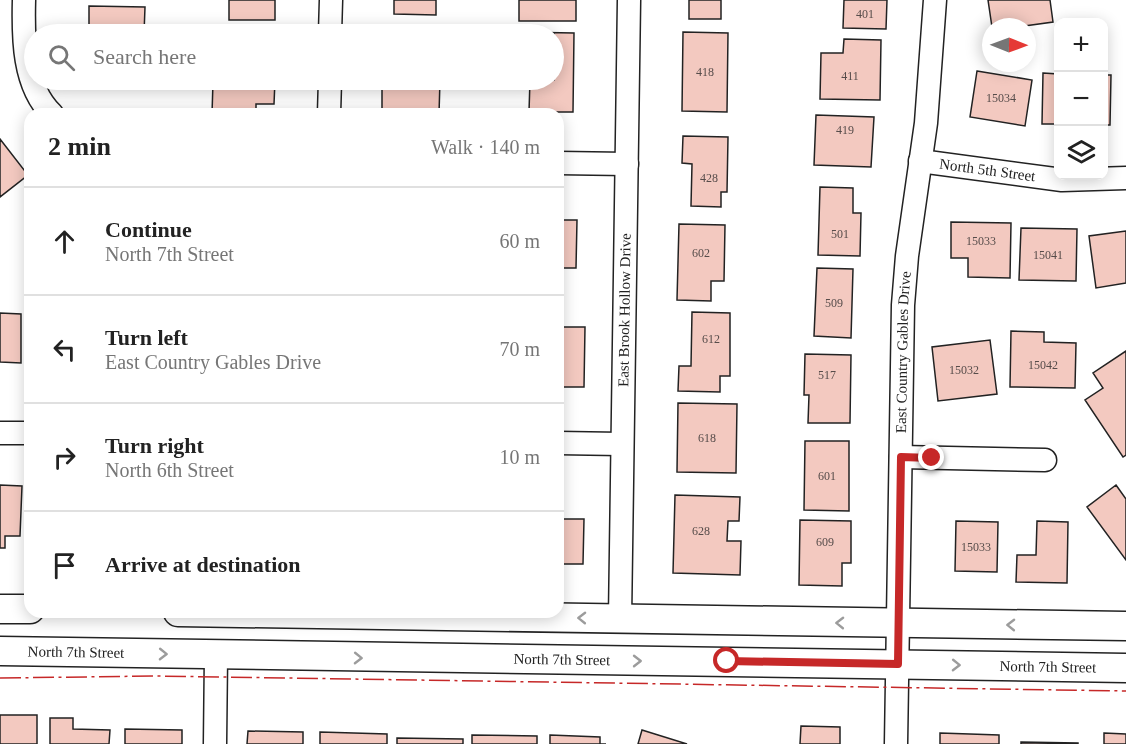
<!DOCTYPE html>
<meta charset="utf-8">
<style>
:root{--surface:#fff;--page:#f6f6f6;--text:#222;--muted:#767676;--line:#e0e0e0}
body{margin:0;font-family:Georgia,serif;background:var(--page);color:var(--text)}
.controls{position:absolute;right:18px;top:18px;display:grid;overflow:hidden;border-radius:12px;box-shadow:0 3px 15px #0003}
.controls button{width:54px;height:54px;display:grid;place-items:center;padding:0;border:0;border-bottom:2px solid var(--line);background:var(--surface);color:var(--text);font:30px sans-serif}
.compass{position:absolute;left:982px;top:18px;width:54px;height:54px;border-radius:50%;background:var(--surface);box-shadow:0 3px 15px #0003;rotate:91deg}
.stop{position:absolute;width:18px;height:18px;margin:-14px;border:4px solid #c62828;border-radius:50%;background:#fff}
.stop.end{background:#c62828;border-color:#fff;box-shadow:0 2px 6px #0008}
.list{margin:0;padding:0;list-style:none}
h2{display:flex;justify-content:space-between;align-items:center;height:78px;margin:0;padding:0 24px;font-size:26px}
h2 small{font-size:20px;font-weight:400;color:var(--muted)}
.list li{display:grid;grid-template-columns:39px 1fr auto;gap:18px;align-items:center;box-sizing:border-box;height:108px;padding:0 24px;border-top:2px solid var(--line)}
.list b{display:block;font-size:22px;white-space:nowrap}
.list p{margin:0;font-size:20px;white-space:nowrap;color:var(--muted)}
.list em{font-size:20px;font-style:normal;color:var(--muted)}
.icon{flex:none;width:33px;height:33px;fill:none;stroke:currentColor;stroke-width:2;stroke-linecap:round;stroke-linejoin:round}
.map{position:relative;flex:none;width:1126px;height:744px;overflow:hidden}
.search{position:absolute;background:var(--surface);box-shadow:0 3px 15px #0003;left:24px;top:24px;width:540px;height:66px;display:flex;align-items:center;gap:15px;box-sizing:border-box;padding:0 21px;border-radius:33px;color:var(--muted);font-size:22px}
.panel{position:absolute;background:var(--surface);box-shadow:0 3px 15px #0003;left:24px;top:108px;width:540px;height:510px;border-radius:18px}
.map>svg:first-child{display:block}
.building{fill:#f3c9c0;stroke:#222;stroke-width:1.5}
.lines{fill:none;stroke-linecap:round;stroke-linejoin:round}
.minor-casing{stroke:#222;stroke-width:25}
.major-casing{stroke:#222;stroke-width:31}
.minor{stroke:#fff;stroke-width:22}
.major{stroke:#fff;stroke-width:28}
.power{stroke:#c62828;stroke-width:1.5;stroke-dasharray:21 4.5 3 4.5;stroke-linecap:butt}
.oneway{stroke:#9c9c9c}
.route{stroke:#c62828;stroke-width:8}
.labels{text-anchor:middle;dominant-baseline:central;stroke-width:4.5;stroke-linejoin:round;paint-order:stroke}
.number-label{font-size:12px;fill:#564c4a}
.street-label{font-size:15px;fill:#222;stroke:#fff}
</style>
<div class="map">
<svg width="1126" height="744" viewBox="0 0 1126 744">
<rect width="100%" height="100%" fill="#fff"/>
<path class="building" d="M229 0H275V20H229Z
M394 0H436V15L394 14Z
M519 0H576V21H519Z
M689 0H721V19H689Z
M844 0H887L886 29 843 28Z
M988 0H1050L1053 22 1017 27H992Z
M89 6 145 7 144 34H89Z
M385 31H431V34H385Z
M212 32H275V34H212Z
M517 32 574 33 573 112H529L530 80H554V34H517Z
M683 32 728 33 727 112 682 111Z
M844 39 881 40 880 100 820 99 821 53H843Z
M977 71 1032 80 1025 126 970 117Z
M1043 73 1058 74V124H1042Z
M1104 75H1111L1110 125H1104Z
M231 80H275L274 104H256V114H212L213 82H231Z
M398 80H440L439 114H382V87L398 88Z
M816 115 874 117 871 167 814 165Z
M683 136 728 137 727 192H721V207L691 206 692 164 682 163Z
M0 139 28 175 0 197Z
M820 187 853 188V213H861L860 256 818 255Z
M558 220H577L576 268H558Z
M951 222 1011 223 1010 278 968 277V258H951Z
M679 224 725 225 724 281H711V301L677 300Z
M1021 228 1077 229 1076 281 1019 280Z
M1126 231V283L1096 288 1089 236Z
M817 268 853 269 851 338 814 336Z
M692 312 730 313V376H720V392L678 391 679 366H691Z
M0 313 21 314V363L0 362Z
M558 327H585L584 387H558Z
M1011 331 1044 332V342L1076 343 1075 388 1010 387Z
M990 340 997 394 938 401 932 347Z
M1126 351V455L1123 457 1085 400 1103 388 1093 373Z
M805 354 851 355 850 423H808L809 395H804Z
M678 403 737 404 736 473 677 472Z
M805 441H849V511L804 510Z
M0 485 22 486 20 536H5V548H0Z
M1116 485 1126 499V560L1087 507Z
M675 495 740 497 739 521H728L727 541H741L740 575 673 573Z
M558 519H584L583 564H558Z
M800 520 851 521V563H842V586L799 585Z
M956 521 998 522 997 572 955 571Z
M1037 521 1068 522 1067 583 1016 582 1017 555H1036Z
M0 715H37V744H0Z
M50 718H73V729L110 730 109 744H50Z
M801 726 840 727V744H800Z
M125 729 182 730V744H125Z
M642 730 687 744H638Z
M248 731 303 732V744H247Z
M320 732 387 734V744H320Z
M940 733 999 735V744H940Z
M1104 733 1126 734V744H1104Z
M472 735 537 736V744H472Z
M550 735 600 737V744H606H550Z
M397 738 463 739V744H397Z
M1021 742 1078 743V744H1021Z"/>
<g class="lines">
<g class="minor-casing">
<g id="minor">
<path d="M24 0C23 37 23 86 52 114"/>
<path d="M330 34 331 0"/>
<path d="M329 114 330 80"/>
<path id="s1" d="M920 161 1062 180 1126 178"/>
<path d="M558 163 627 164"/>
<path d="M0 433H30"/>
<path d="M558 443 621 444"/>
<path d="M901 457 1045 460"/>
<path id="s2" d="M620 619 629 0"/>
<path d="M215 744 216 655"/>
<path id="s3" d="M896 744 903 305 907 256 926 123 935 0"/>
</g>
</g>
<g class="major-casing">
<g id="major">
<path d="M0 609H30"/>
<path d="M178 612 1126 626"/>
<path id="s4" d="M0 651 1126 668"/>
</g>
</g>
<use href="#minor" class="minor"/>
<use href="#major" class="major"/>
<path class="power" d="M0 678 156 676 1126 691"/>
</g>
<defs><path id="oneway-chevron" d="M-2-3.5L2.5 0L-2 3.5" fill="none" stroke-width="1.6" stroke-linecap="round" stroke-linejoin="round" transform="scale(1.5)"/></defs>
<g class="oneway">
<use href="#oneway-chevron" transform="translate(582 618) rotate(-179)"/>
<use href="#oneway-chevron" transform="translate(840 623) rotate(-179)"/>
<use href="#oneway-chevron" transform="translate(1011 625) rotate(-179)"/>
<use href="#oneway-chevron" transform="translate(163 654) rotate(1)"/>
<use href="#oneway-chevron" transform="translate(358 658) rotate(1)"/>
<use href="#oneway-chevron" transform="translate(637 661)"/>
<use href="#oneway-chevron" transform="translate(956 665) rotate(1)"/>
</g>
<g class="lines">
<path class="route" d="M727 661 898 664 901 457 932 458"/>
</g>
<g class="labels">
<g class="number-label">
<text x="865" y="14">401</text>
<text x="705" y="72">418</text>
<text x="850" y="76">411</text>
<text x="1001" y="98">15034</text>
<text x="845" y="130">419</text>
<text x="709" y="178">428</text>
<text x="840" y="234">501</text>
<text x="981" y="241">15033</text>
<text x="701" y="253">602</text>
<text x="1048" y="255">15041</text>
<text x="834" y="303">509</text>
<text x="711" y="339">612</text>
<text x="1043" y="365">15042</text>
<text x="964" y="370">15032</text>
<text x="827" y="375">517</text>
<text x="707" y="438">618</text>
<text x="827" y="476">601</text>
<text x="701" y="531">628</text>
<text x="825" y="542">609</text>
<text x="976" y="547">15033</text>
</g>
<g class="street-label">
<text stroke="none"><textPath href="#s1" startOffset="68">North 5th Street</textPath></text>
<text stroke="none"><textPath href="#s2" startOffset="309">East Brook Hollow Drive</textPath></text>
<text stroke="none"><textPath href="#s3" startOffset="392">East Country Gables Drive</textPath></text>
<text stroke="none"><textPath href="#s4" startOffset="76">North 7th Street</textPath></text>
<text stroke="none"><textPath href="#s4" startOffset="562">North 7th Street</textPath></text>
<text stroke="none"><textPath href="#s4" startOffset="1048">North 7th Street</textPath></text>
</g>
</g>
</svg>
<div class="controls">
<button>+</button>
<button>−</button>
<button><svg class="icon" aria-label="layers" viewBox="0 0 24 24"><path d="M12 4l9 5-9 5-9-5zM3 14l9 5 9-5"/></svg></button>
</div>
<svg class="compass" viewBox="-18 -18 36 36"><path d="M0-13l5 13h-10z" fill="#e53935"/><path d="M0 13l5-13h-10z" fill="#767676"/></svg>
<div class="stop" style="left:727px;top:661px"></div>
<div class="stop end" style="left:932px;top:458px"></div>
<div class="search"><svg class="icon" aria-label="search" viewBox="0 0 24 24"><circle cx="10" cy="10" r="6"/><path d="M15 15l6 6"/></svg>Search here</div>
<section class="panel">
<h2>2 min<small>Walk · 140 m</small></h2>
<ul class="list">
<li><svg class="icon" aria-label="ahead" viewBox="0 0 24 24"><path d="M12 20V5M6 11l6-6 6 6"/></svg><div><b>Continue</b><p>North 7th Street</p></div><em>60 m</em></li>
<li><svg class="icon" aria-label="left" viewBox="0 0 24 24"><path d="M17 20v-9H6M10 6l-5 5 5 5"/></svg><div><b>Turn left</b><p>East Country Gables Drive</p></div><em>70 m</em></li>
<li><svg class="icon" aria-label="right" viewBox="0 0 24 24"><path d="M7 20v-9h11M14 6l5 5-5 5"/></svg><div><b>Turn right</b><p>North 6th Street</p></div><em>10 m</em></li>
<li><svg class="icon" aria-label="arrive" viewBox="0 0 24 24"><path d="M6 21V4h12l-3 4 3 4H6"/></svg><div><b>Arrive at destination</b></div></li>
</ul>
</section>
</div>
